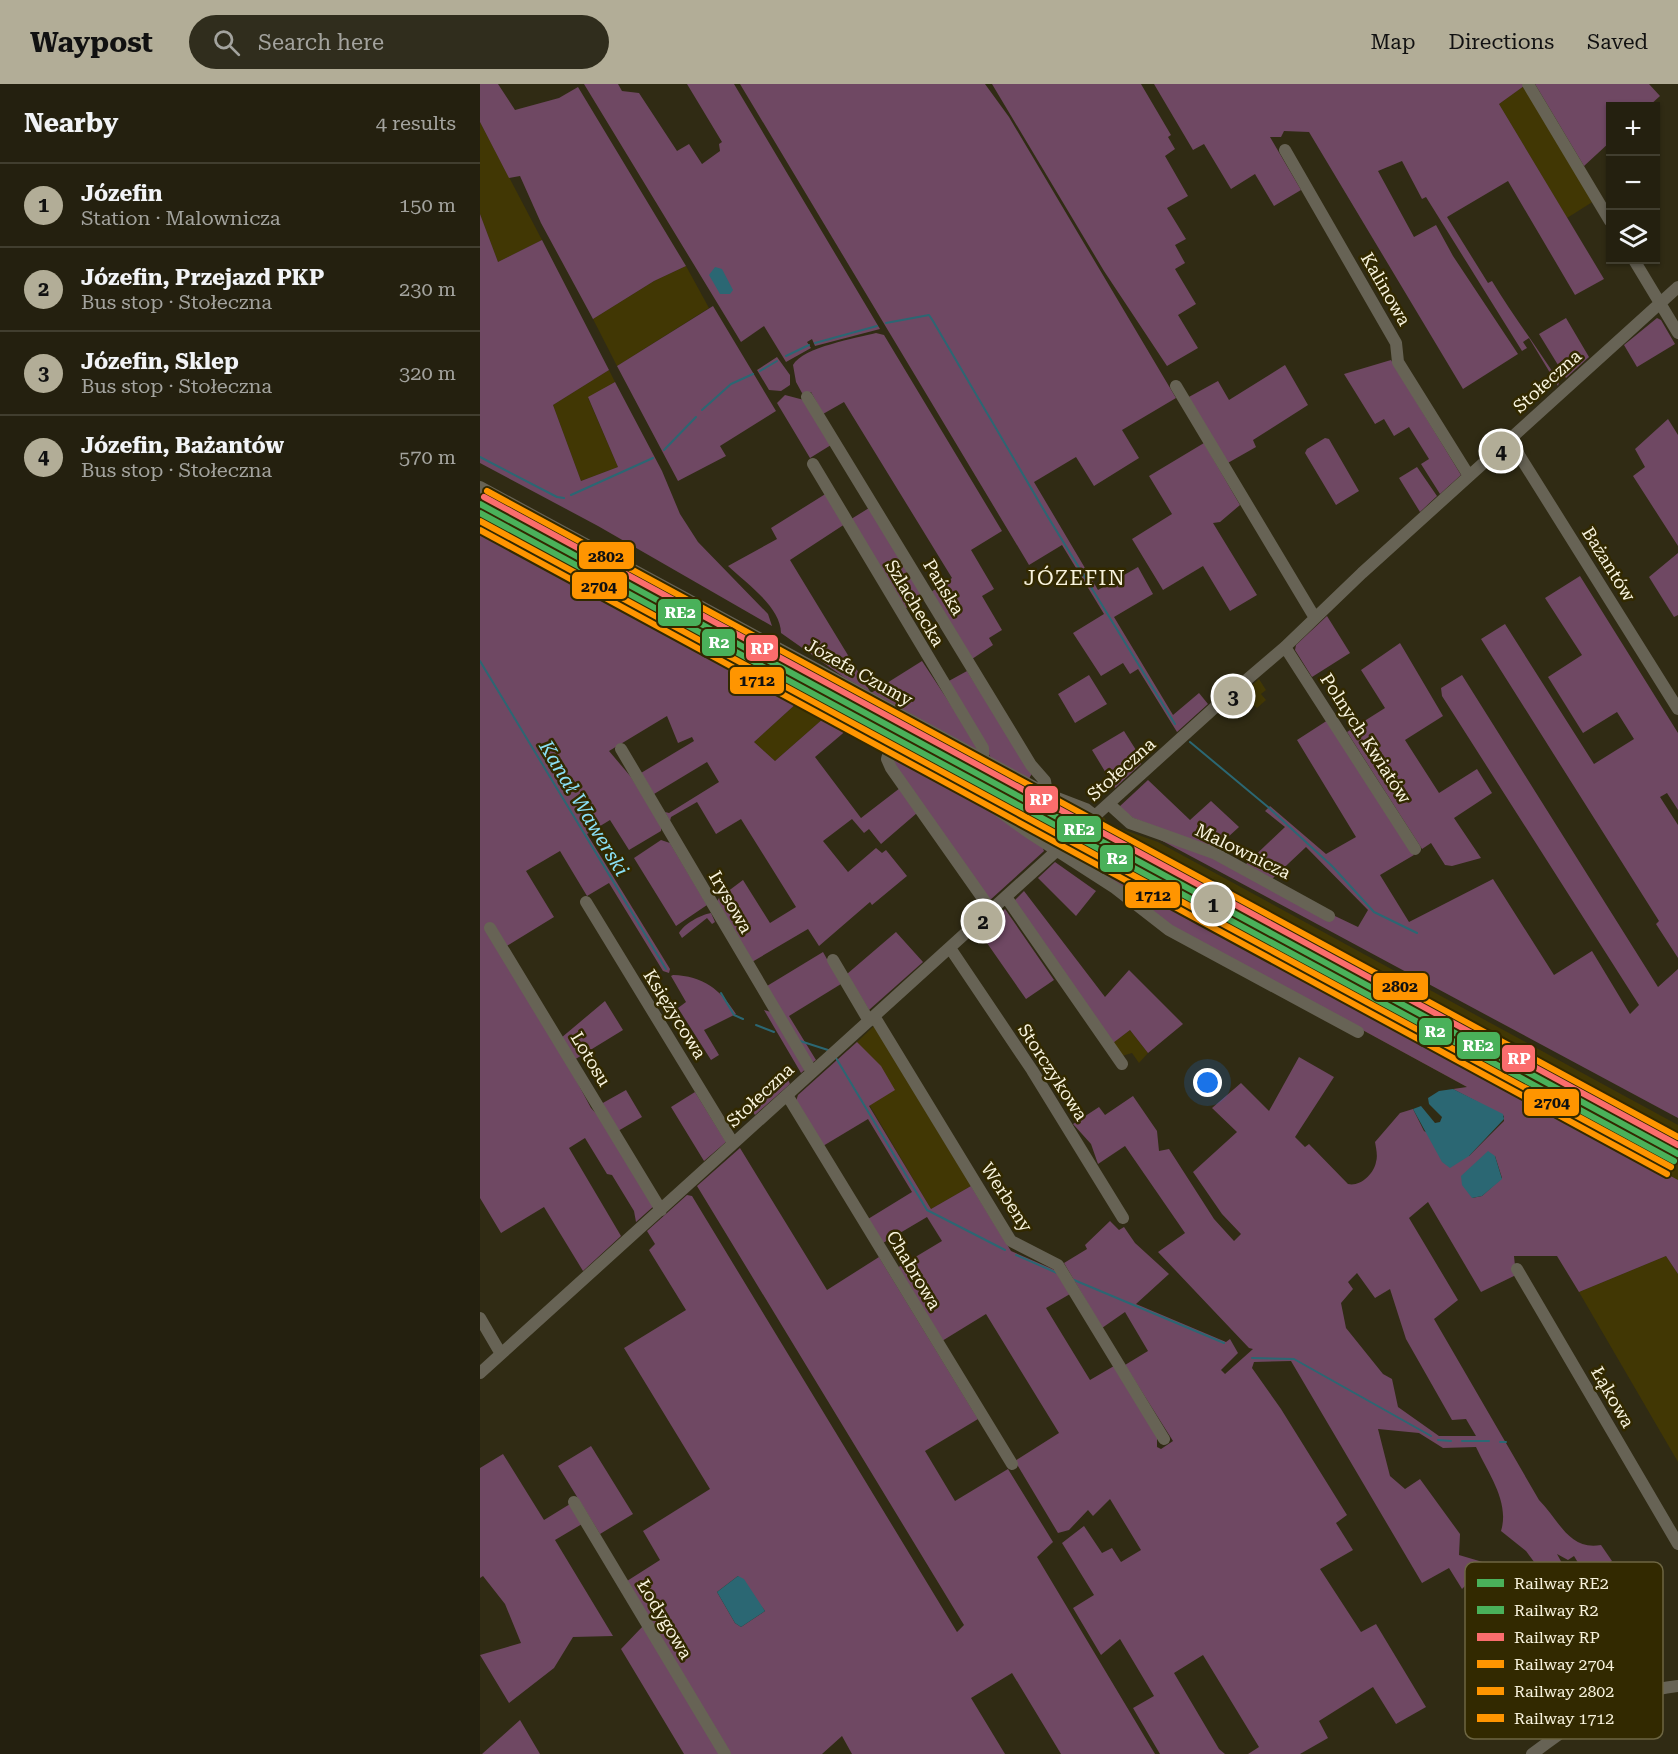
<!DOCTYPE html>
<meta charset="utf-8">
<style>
:root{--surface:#24200f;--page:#302d1d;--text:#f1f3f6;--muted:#a3a39e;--line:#413e2f;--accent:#b2ad97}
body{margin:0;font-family:"Roboto Serif",serif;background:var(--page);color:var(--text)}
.controls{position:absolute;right:18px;top:18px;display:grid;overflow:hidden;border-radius:0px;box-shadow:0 2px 4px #0004}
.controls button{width:54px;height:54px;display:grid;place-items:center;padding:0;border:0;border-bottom:2px solid var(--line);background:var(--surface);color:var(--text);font:30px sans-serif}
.you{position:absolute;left:728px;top:999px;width:21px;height:21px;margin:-15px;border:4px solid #fff;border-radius:50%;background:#1a73e8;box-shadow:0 0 0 9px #1a73e833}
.badge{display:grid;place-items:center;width:39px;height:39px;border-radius:50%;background:var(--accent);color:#111;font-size:20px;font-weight:700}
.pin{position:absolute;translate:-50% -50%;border:3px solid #fff;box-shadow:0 2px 6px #0006}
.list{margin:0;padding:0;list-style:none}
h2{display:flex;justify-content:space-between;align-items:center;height:78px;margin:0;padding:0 24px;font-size:26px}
h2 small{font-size:20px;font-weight:400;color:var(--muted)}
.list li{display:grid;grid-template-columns:39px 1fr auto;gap:18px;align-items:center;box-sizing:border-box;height:84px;padding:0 24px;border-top:2px solid var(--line)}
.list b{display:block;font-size:22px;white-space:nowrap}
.list p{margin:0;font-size:20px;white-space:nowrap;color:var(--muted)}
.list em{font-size:20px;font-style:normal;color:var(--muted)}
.icon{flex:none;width:33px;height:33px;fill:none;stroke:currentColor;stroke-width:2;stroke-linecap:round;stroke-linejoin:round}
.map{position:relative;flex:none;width:1198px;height:1670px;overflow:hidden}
header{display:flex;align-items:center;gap:36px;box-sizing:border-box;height:84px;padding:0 30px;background:var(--accent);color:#111}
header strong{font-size:28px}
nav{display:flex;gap:33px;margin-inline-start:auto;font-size:21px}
.search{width:420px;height:54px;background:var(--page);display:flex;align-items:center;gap:15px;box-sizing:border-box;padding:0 21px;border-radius:33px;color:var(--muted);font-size:22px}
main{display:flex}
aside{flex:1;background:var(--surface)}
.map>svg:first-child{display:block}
.built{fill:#413704}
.green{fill:#6f4863;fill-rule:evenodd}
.water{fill:#2b6773}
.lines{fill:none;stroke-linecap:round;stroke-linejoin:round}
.stream{stroke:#2b6773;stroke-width:2}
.minor{stroke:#676355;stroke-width:12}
.rail-1-casing{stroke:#322900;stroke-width:10}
.rail-2-casing{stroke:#322900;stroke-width:10}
.rail-3-casing{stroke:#322900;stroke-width:10}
.rail-4-casing{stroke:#322900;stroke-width:10}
.rail-5-casing{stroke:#322900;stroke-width:10}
.rail-6-casing{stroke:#322900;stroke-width:10}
.rail-1{stroke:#4ab15a;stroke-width:6}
.rail-2{stroke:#4ab15a;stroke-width:6}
.rail-3{stroke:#fb6d6d;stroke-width:6}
.rail-4{stroke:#ff9500;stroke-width:6}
.rail-5{stroke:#ff9500;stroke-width:6}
.rail-6{stroke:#ff9500;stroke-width:6}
.labels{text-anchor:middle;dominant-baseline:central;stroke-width:5;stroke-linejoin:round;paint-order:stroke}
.street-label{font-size:18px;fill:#f8f3dd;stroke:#322900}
.water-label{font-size:20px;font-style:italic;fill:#8ae0f6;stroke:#322900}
.quarter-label{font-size:21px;letter-spacing:1.5px;fill:#f8f3dd;stroke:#322900}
.key{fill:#322900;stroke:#6d6642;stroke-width:1.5}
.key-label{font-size:16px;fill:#f8f3dd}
.line-badge{stroke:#322900;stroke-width:2}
.badge-label{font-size:16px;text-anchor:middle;font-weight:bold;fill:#fff}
.pale-badge-label{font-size:16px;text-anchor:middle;font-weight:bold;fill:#111}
</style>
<header>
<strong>Waypost</strong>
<div class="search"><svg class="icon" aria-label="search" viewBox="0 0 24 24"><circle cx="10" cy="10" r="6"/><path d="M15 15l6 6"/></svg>Search here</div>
<nav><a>Map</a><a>Directions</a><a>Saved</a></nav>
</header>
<main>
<aside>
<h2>Nearby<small>4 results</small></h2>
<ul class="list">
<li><span class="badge">1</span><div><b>Józefin</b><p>Station · Malownicza</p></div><em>150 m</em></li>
<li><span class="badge">2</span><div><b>Józefin, Przejazd PKP</b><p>Bus stop · Stołeczna</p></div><em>230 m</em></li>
<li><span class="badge">3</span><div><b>Józefin, Sklep</b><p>Bus stop · Stołeczna</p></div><em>320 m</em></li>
<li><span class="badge">4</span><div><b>Józefin, Bażantów</b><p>Bus stop · Stołeczna</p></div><em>570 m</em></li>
</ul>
</aside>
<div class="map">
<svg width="1198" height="1670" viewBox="0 0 1198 1670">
<rect width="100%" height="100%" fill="#302b14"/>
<path class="built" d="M1044 2 1114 117 1087 134 1019 20Z
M0 38 62 156 18 178 0 130Z
M206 182 229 224 137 282 113 235 174 197Z
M129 286 135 298 108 314 138 383 101 397 73 321Z
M779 595 786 606 781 610 786 616 777 624 771 619 756 632 748 623Z
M318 618 345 633 295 677 274 658Z
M624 733 628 740 678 758 1198 1041V1118L679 835 587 768Z
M394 942 491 1102 451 1125 361 973Z
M650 946 668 969 659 979 652 969 642 972 633 959Z
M1186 1172 1198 1190V1378L1099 1208Z"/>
<path class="green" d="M0 0H18L35 26 79 14 98 3 206 182 174 197 113 235 61 139 40 92 29 94 0 38Z
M104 0H138L142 7 159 9 197 67 209 60 222 80 240 67 239 60 242 58 207 0H254L400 245 335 262 332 255 327 258 331 264 306 278 284 242 261 258Z
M260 0H505L529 33 696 314 642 346 659 374 614 402 596 373 554 398 618 506 658 483 673 510 634 533 693 631 719 609 728 620 697 648 658 585 650 590 643 579 621 592 593 549 624 530 582 461 549 481Z
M512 0H661L691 51 688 53 695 65 685 72 708 112 687 124 706 155 695 161 705 179 695 185 716 220 698 231 718 264 687 282 624 187Z
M674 0H1043L1044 2 1019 20 1124 195 1095 211 1028 97 967 133 1008 199 1012 197C1033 232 1057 263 1079 298L1078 302 1049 254 1043 258 1047 264 1042 267 946 113 942 115 922 77 898 87 934 153 956 141 973 172 1038 270 983 305 829 48 804 47 801 53H790L821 106 794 122 775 90 751 105 724 60 713 66Z
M1055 0H1169L1180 12 1169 22H1130V58L1104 82Z
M0 130 18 178 62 156 129 286 73 321 101 397 138 383 108 313 135 298 182 387 200 430 218 458 288 530 292 542 118 442 0 379Z
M233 222 296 327 240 362 246 372 198 397 137 282Z
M1086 234 1109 273 1086 294 1059 250Z
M1177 234 1181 236 1195 260 1157 283 1144 261Z
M396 249 404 251 522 447 491 466 514 505 502 512 522 546 509 554 513 561 492 575 451 508 472 494 364 318 343 330 331 308 322 309 316 298 313 281C323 263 377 254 396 249Z
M297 273 310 291V301L301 307 289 306 277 286Z
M911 276 981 391 960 410 941 380 949 375 929 343 914 352 904 335 895 340 864 290Z
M805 281 828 321 773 356 776 363 746 380 707 314 738 297 749 316Z
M305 311 324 316 351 361 330 374 297 319Z
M1188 335 1198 351V462L1153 392 1165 383 1155 365Z
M845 354 849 355 879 407 856 421 825 369 827 365Z
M724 359 760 421 740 438 733 439 777 511 750 527 723 482 683 506 652 455 692 430 669 392Z
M937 383 957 412 940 428 919 394Z
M347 409 365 440 310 476 391 609 442 577 498 662 497 666 365 594 301 549C301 523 266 499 248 482L297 455 291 444Z
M389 424 443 513 423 526 368 437Z
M0 448 236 578 318 618 274 658 295 677 345 633 368 645 335 673 381 734 420 704 437 729 401 760 389 745 384 749 372 735 343 757 368 788 396 764 402 769 406 766 427 792 392 821 390 818 339 862 328 845 272 878 236 819 239 814 263 796 290 839 316 823 261 735 236 750 217 718 191 733 190 737 185 728 189 729 239 698 227 678 174 710 161 689 214 657 212 653 198 659 187 632 129 667 151 693 181 741V747L149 766 130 736 107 750 190 885 189 889 183 887 129 799 107 812 80 767 46 787 74 833 25 863 111 1024 123 1037 175 1121 156 1138 154 1127 132 1091 127 1090 105 1054 89 1064 141 1152 103 1187 64 1123 21 1149 0 1114Z
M1198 469V531L1194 533 1169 493Z
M1100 492 1198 649V726L1187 709 1180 713 1198 741V874L1176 840 1179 837 1001 555 1025 540 1114 680 1154 655 1137 628 1103 649 1068 593 1102 571 1065 514Z
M847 532 870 569 832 593 815 566 816 561Z
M920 559 963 632 925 656 959 709 997 685 1012 709 974 734 1001 774 972 782 965 781 951 759 942 765 867 648 905 624 881 586Z
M487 587 552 689 549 695 511 674 467 598Z
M609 591 627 620 595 639 578 610Z
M982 591 1178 903 1198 885V1034L675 753 706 761 878 843 888 826 826 763 791 796 764 782 805 743 785 727 790 722 846 770 876 753 817 656 848 636 934 771 900 791 929 838 1013 795 1074 891 1112 867 1150 930 1159 921 962 612 961 604Z
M644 647 661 674V680L635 704 612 666Z
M416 672 505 719 562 762 564 767 509 817 410 676Z
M668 696 710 736 731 717 759 743 735 765 653 734 639 723Z
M181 756 190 759 227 821 196 842 154 774Z
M575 778 616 807 596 832 558 794Z
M625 788 635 790 1198 1096V1190L1186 1172 1099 1208 1077 1172H1034L1036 1191 1001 1208 948 1118 929 1134 978 1216 954 1235 1059 1416C1079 1436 1089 1467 1121 1461L1132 1477 1106 1492 1094 1472 1088 1476 1077 1470 1102 1516 1088 1524 1046 1467 1021 1447C1030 1418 1008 1389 996 1363L963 1364 939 1349 898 1345 910 1392 925 1405 940 1395 980 1450 979 1471 1016 1482 1028 1499 1021 1512 990 1497 982 1505 969 1484 942 1499 811 1277 774 1278 772 1284 801 1325 867 1431 856 1439 873 1466 840 1485 881 1548 896 1540 946 1623 916 1640 893 1603 839 1637 848 1654 820 1670H768L779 1663 723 1571 694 1589 739 1665 745 1670H680L653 1624 674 1612 640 1555 621 1571 593 1524 614 1511 582 1459 604 1442 622 1469 632 1464 641 1478 661 1466 630 1415 613 1432 608 1426 589 1446 578 1449 535 1377 579 1349 506 1230 462 1257 417 1184 462 1157 447 1133 403 1159 388 1135 432 1108 388 1035 343 1062 316 1017 318 1011 377 958 401 982 415 1006 389 1022 451 1125 491 1102 531 1167 577 1187 590 1210 566 1224 610 1296 634 1282 677 1353V1363L681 1365 693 1357 645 1281 668 1267 645 1228 622 1244 584 1179 607 1165 605 1161 630 1137 639 1146 644 1143 655 1159 689 1190 656 1220 746 1258 750 1255 758 1269 741 1286 745 1290 773 1265 769 1264 678 1168 705 1149 645 1062 618 1080 611 1060 593 1040 619 1023 625 1031 653 1012 677 1047 679 1067 689 1065 734 1135 754 1157 761 1150 742 1130 713 1088 757 1048 732 1024 761 999 789 1027 819 973 854 993 815 1053 825 1063 829 1060 868 1100C880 1103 894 1090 896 1078 898 1072 896 1064 895 1058L920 1029 933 1025 944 1047 989 1072 1024 1037V1032L973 1005 987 1003 679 835 621 792ZM1015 1072 1022 1094 1002 1112 992 1114ZM877 1189 895 1214 910 1205 926 1255 972 1336 986 1335 996 1352H959L918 1323 912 1295 903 1290 866 1244 861 1219 873 1205 868 1198Z
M544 807 625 913 649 886 703 940 668 969 650 946 633 959 534 817Z
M525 825 574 896 546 915 500 849Z
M231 829 235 838 232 840 227 834 202 854 199 849C204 840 220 831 231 829Z
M416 848 443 878 389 926 367 890Z
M343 868 361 900 309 932 336 976 332 979 287 902Z
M193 891C223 892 240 905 256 930L224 946 239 971 231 976 198 924 206 918 191 892Z
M125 917 143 946 94 976 81 954Z
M284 926 291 928 327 984 321 989Z
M306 990 310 1000 275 1031 269 1022Z
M146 1006 162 1033 138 1047 121 1020Z
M215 1008 246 1058 224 1077 191 1023Z
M260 1064 347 1206 399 1173 498 1335 445 1367 475 1417 528 1385 573 1458 557 1473 675 1670H581L532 1589 491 1614 525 1670H372L362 1652 342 1670H251L147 1497 180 1476 163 1447 230 1405 144 1264 206 1226 169 1166 175 1160 167 1147 207 1111 212 1112 477 1548 484 1541 217 1102ZM258 1492 285 1527 261 1543 255 1539 237 1508Z
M111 1362 153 1430 120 1450 78 1382Z
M23 1370 64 1436 90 1420 102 1440 75 1456 133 1552 93 1553 74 1584 29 1619 0 1571 41 1559 25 1520 3 1492 0 1494V1384Z
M163 1542 240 1670H204L141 1565Z
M40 1636 60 1670H2Z"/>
<path class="water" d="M235 183 242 185 253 206 250 210H240L229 191Z
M973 1005 1023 1030 1024 1035 989 1072 970 1084 962 1078 933 1025 941 1022 955 1039 960 1038 962 1033 949 1020 948 1014 959 1007Z
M1008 1067 1015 1072 1022 1095 1002 1112 992 1114 982 1101 981 1092Z
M258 1492 264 1495 285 1527 261 1543 255 1539 237 1508Z"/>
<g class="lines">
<path class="stream" d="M406 239 449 231 453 237 568 433 695 640
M335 259 397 242
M306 272 329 261
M280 287 297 277
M222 326 251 300 273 290
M184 366 216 333
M0 373 77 413 84 414
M91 411 173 374
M0 577 186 885
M710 658 788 723 852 782 894 828 937 849
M241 909 254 931 263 935
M276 941 294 948
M320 957 348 966
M356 974 447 1126 525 1166
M536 1171 577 1189
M594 1196 744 1259
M772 1274 814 1275 951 1352
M958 1356 971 1357
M982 1357H1009
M1020 1358H1026"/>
<path class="minor" d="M1048 0 1130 137
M805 66 916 259 918 278 989 392
M1154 176 1198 249
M696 302 835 534
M327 313 551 681 565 697 567 710
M1029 355 1198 625
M333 380 503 664V676
M0 403 567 710 606 725 615 732
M0 441 497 711 548 748 635 804 689 846 878 948
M805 563 935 765
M141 665 332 988
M410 665 407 675 411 684 511 826
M629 720 650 739 734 769 849 832
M526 813 642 980
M106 818 253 1059
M10 844 181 1126
M470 864 552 986 643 1134
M353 876 389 937
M394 932 531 1157 578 1181 684 1355
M307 1011 532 1380
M1037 1185 1198 1460
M0 1234 21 1270
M0 1289 743 616 805 563 882 489 1198 203
M94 1418 245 1670
M1052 1670C1102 1633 1134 1610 1198 1602"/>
<g class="rail-1-casing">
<path id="rail-1" d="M0 420 1198 1070"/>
</g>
<g class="rail-2-casing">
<path id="rail-2" d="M0 429 1194 1077"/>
</g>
<g class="rail-3-casing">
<path id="rail-3" d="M4 413 1198 1061"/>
</g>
<g class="rail-4-casing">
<path id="rail-4" d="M0 437 1191 1083"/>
</g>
<g class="rail-5-casing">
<path id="rail-5" d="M7 407 1198 1053"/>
</g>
<g class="rail-6-casing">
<path id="rail-6" d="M0 446 1187 1090"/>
</g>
<use href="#rail-1" class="rail-1"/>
<use href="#rail-2" class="rail-2"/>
<use href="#rail-3" class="rail-3"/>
<use href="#rail-4" class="rail-4"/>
<use href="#rail-5" class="rail-5"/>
<use href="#rail-6" class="rail-6"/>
</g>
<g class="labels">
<g class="street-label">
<text transform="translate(906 205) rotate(60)">Kalinowa</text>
<text transform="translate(1067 297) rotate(-42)">Stołeczna</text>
<text transform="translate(1129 480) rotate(58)">Bażantów</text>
<text transform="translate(464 503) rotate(59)">Pańska</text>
<text transform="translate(435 519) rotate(59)">Szlachecka</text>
<text transform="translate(379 588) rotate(29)">Józefa Czumy</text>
<text transform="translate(886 654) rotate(57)">Polnych Kwiatów</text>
<text transform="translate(641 685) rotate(-42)">Stołeczna</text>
<text transform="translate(763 767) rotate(26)">Malownicza</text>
<text transform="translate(251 818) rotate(60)">Irysowa</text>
<text transform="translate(195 930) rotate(58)">Księżycowa</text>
<text transform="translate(111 975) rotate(59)">Lotosu</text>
<text transform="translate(573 988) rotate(57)">Storczykowa</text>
<text transform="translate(280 1011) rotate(-43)">Stołeczna</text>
<text transform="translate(527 1113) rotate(57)">Werbeny</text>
<text transform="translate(434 1186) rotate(59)">Chabrowa</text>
<text transform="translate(1133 1313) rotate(60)">Łąkowa</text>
<text transform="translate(185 1535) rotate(59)">Łodygowa</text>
</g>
<g class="water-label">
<text transform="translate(104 724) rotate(59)">Kanał Wawerski</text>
</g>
<g class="quarter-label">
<text x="595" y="494">JÓZEFIN</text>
</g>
</g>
<rect x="985" y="1478" width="198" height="177" rx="9" class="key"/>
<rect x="997" y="1495" width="27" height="8" fill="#4ab15a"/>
<rect x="997" y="1522" width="27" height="8" fill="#4ab15a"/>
<rect x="997" y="1549" width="27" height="8" fill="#fb6d6d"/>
<rect x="997" y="1576" width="27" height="8" fill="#ff9500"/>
<rect x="997" y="1603" width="27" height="8" fill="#ff9500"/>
<rect x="997" y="1630" width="27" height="8" fill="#ff9500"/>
<g class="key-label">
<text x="1034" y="1505">Railway RE2</text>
<text x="1034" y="1532">Railway R2</text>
<text x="1034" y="1559">Railway RP</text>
<text x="1034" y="1586">Railway 2704</text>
<text x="1034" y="1613">Railway 2802</text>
<text x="1034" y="1640">Railway 1712</text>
</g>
<g class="line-badge">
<rect x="98" y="457" width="57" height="29" rx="6" fill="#ff9500"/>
<rect x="91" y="487" width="57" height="29" rx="6" fill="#ff9500"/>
<rect x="177" y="514" width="45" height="29" rx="6" fill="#4ab15a"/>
<rect x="221" y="544" width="35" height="29" rx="6" fill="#4ab15a"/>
<rect x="265" y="550" width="34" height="28" rx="6" fill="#fb6d6d"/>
<rect x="249" y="582" width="56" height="29" rx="6" fill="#ff9500"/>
<rect x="544" y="701" width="35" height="29" rx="6" fill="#fb6d6d"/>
<rect x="576" y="731" width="46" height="28" rx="6" fill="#4ab15a"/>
<rect x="619" y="760" width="35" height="29" rx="6" fill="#4ab15a"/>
<rect x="644" y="797" width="57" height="28" rx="6" fill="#ff9500"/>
<rect x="892" y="888" width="57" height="29" rx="6" fill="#ff9500"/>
<rect x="938" y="933" width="35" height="29" rx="6" fill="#4ab15a"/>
<rect x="976" y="947" width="45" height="29" rx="6" fill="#4ab15a"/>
<rect x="1021" y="960" width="35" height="29" rx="6" fill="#fb6d6d"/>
<rect x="1043" y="1004" width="57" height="29" rx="6" fill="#ff9500"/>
</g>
<g class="badge-label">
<text x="200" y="534">RE2</text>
<text x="239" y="564">R2</text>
<text x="282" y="570">RP</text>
<text x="561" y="721">RP</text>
<text x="599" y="751">RE2</text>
<text x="637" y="780">R2</text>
<text x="955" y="953">R2</text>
<text x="998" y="967">RE2</text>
<text x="1039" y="980">RP</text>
</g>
<g class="pale-badge-label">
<text x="126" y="478">2802</text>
<text x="119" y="508">2704</text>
<text x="277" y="602">1712</text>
<text x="673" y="817">1712</text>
<text x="920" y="908">2802</text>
<text x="1072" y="1024">2704</text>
</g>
</svg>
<div class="controls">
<button>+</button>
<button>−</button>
<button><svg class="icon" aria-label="layers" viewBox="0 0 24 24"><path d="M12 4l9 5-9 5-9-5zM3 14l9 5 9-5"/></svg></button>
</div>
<div class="you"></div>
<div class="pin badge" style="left:733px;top:820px">1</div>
<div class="pin badge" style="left:503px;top:837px">2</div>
<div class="pin badge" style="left:753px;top:612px">3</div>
<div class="pin badge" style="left:1021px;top:367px">4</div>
</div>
</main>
